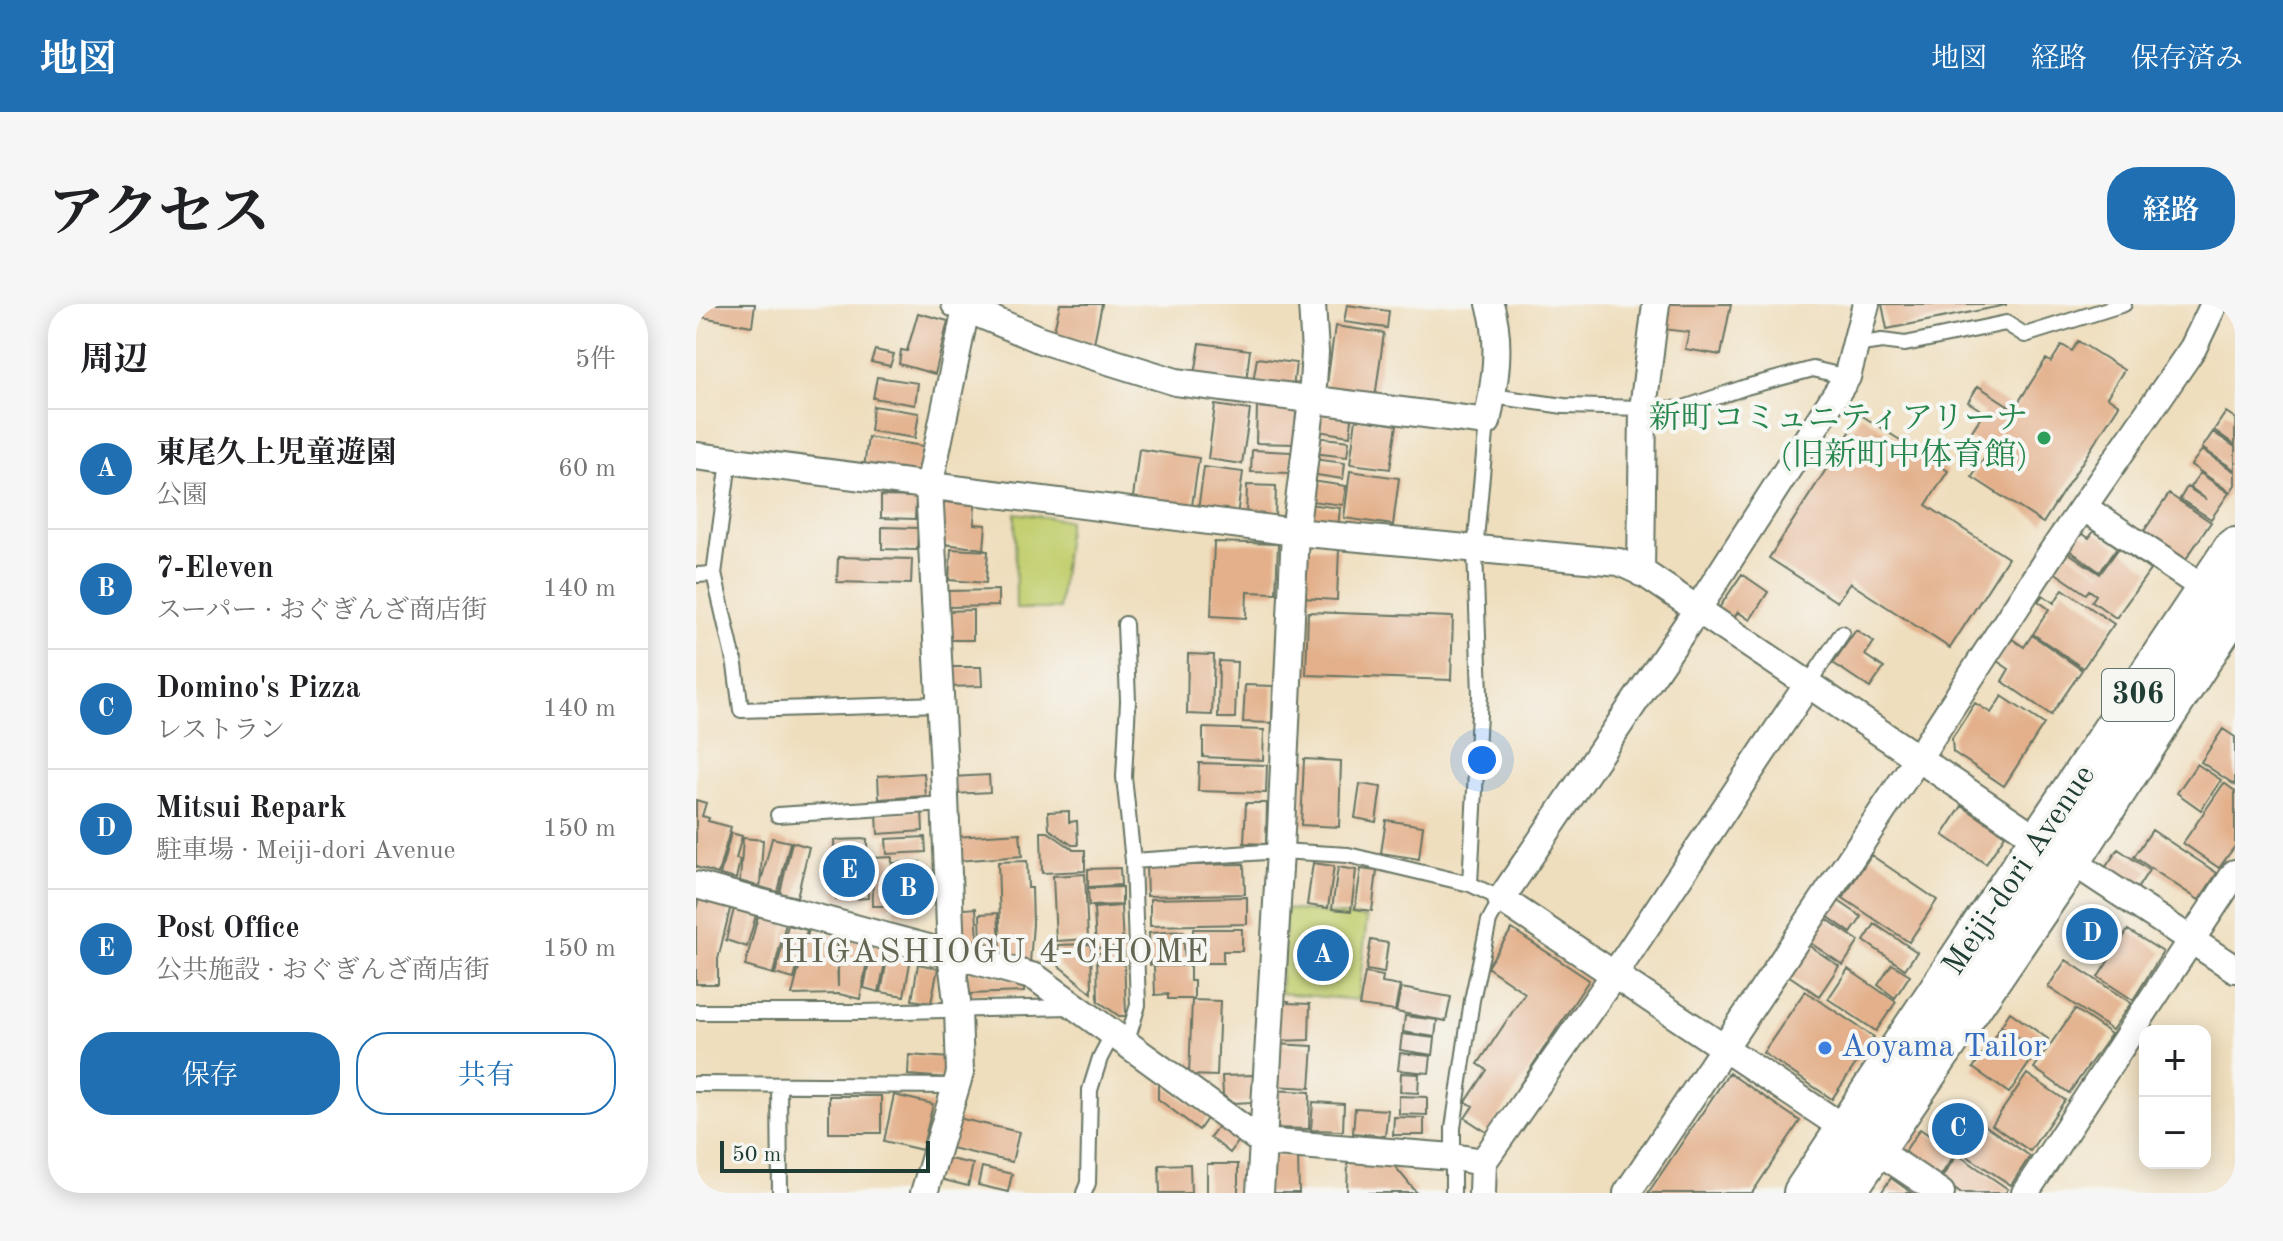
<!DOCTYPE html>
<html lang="ja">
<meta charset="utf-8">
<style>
:root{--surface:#fff;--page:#f6f6f6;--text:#202124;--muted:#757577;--line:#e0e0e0;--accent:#1f6fb2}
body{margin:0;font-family:"Old Standard TT","Noto Serif JP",serif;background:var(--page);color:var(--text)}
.controls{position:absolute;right:24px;bottom:24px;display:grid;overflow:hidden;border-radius:16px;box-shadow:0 4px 20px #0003}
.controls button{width:72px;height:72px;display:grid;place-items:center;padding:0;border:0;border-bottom:2px solid var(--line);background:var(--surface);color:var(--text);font:40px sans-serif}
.scale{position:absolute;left:24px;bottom:20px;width:210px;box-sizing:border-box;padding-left:8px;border:4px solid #1f3d34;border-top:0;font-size:22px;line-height:28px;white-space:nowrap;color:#1f3d34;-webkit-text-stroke:6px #f6f6f2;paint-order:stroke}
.you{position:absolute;left:786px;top:456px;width:28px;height:28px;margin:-20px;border:6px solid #fff;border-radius:50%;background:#1a73e8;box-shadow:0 0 0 12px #1a73e833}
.badge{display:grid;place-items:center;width:52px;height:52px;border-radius:50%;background:var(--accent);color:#fff;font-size:26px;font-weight:700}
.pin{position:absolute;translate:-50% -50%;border:4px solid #fff;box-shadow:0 2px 8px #0006}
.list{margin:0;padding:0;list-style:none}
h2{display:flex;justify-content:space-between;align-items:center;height:104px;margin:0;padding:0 32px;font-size:34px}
h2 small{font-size:26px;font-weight:400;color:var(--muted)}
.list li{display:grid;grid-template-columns:52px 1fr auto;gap:24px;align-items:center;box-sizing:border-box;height:120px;padding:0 32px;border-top:2px solid var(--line)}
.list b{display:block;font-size:30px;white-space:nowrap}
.list p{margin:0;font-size:26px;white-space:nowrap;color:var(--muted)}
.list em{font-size:26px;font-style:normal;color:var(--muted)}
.actions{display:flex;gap:16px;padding:24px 32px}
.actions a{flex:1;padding:18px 0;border:2px solid var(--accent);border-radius:32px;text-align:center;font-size:28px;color:var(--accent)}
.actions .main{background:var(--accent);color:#fff}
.map{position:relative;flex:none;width:1539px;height:889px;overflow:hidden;border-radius:32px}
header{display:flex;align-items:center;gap:48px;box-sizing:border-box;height:112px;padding:0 40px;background:var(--accent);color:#fff}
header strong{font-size:38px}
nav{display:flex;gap:44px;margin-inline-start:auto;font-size:28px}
.intro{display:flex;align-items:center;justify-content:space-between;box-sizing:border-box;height:192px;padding:0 48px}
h1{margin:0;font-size:56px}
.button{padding:20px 36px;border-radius:32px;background:var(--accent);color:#fff;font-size:28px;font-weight:700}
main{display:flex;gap:48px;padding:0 48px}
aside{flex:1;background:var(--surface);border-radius:32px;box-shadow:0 4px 20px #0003}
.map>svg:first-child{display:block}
.green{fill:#c3cf70;stroke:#718652;stroke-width:2}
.building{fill:#e3b08b}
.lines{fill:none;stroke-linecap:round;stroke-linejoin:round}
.service-casing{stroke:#687564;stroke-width:18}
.minor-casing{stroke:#687564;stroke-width:30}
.primary-casing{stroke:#687564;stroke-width:46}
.service{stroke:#fff;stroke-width:14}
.minor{stroke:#fff;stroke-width:26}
.primary{stroke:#fff;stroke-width:42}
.leisure-dot{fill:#2e9e5b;stroke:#f6f6f2;stroke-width:3}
.shop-dot{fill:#3f7fe0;stroke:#f6f6f2;stroke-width:3}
.labels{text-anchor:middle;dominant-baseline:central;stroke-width:8;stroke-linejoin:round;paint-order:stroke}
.shield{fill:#f6f6f2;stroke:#60746d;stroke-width:2}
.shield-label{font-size:30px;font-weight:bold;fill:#1f3d34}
.leisure-label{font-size:32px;fill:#27864d;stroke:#f6f6f2;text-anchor:end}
.street-label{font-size:32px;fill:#1f3d34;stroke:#f6f6f2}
.shop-label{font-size:32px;fill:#366cbe;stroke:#f6f6f2;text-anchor:start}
.neighbourhood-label{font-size:34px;letter-spacing:2px;fill:#646552;stroke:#f6f6f2}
</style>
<header>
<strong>地図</strong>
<nav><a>地図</a><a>経路</a><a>保存済み</a></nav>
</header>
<div class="intro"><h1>アクセス</h1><a class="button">経路</a></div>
<main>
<aside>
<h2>周辺<small>5件</small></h2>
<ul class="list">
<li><span class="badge">A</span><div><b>東尾久上児童遊園</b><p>公園</p></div><em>60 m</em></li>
<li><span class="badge">B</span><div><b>7-Eleven</b><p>スーパー · おぐぎんざ商店街</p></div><em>140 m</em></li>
<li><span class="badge">C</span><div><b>Domino's Pizza</b><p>レストラン</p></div><em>140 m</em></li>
<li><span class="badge">D</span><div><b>Mitsui Repark</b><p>駐車場 · Meiji-dori Avenue</p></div><em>150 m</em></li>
<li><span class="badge">E</span><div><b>Post Office</b><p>公共施設 · おぐぎんざ商店街</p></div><em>150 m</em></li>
</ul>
<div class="actions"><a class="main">保存</a><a>共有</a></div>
</aside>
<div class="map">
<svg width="1539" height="889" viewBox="0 0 1539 889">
<rect width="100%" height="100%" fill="#f6f6f2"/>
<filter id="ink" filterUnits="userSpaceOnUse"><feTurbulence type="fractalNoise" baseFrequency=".0125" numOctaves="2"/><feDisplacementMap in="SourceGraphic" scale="16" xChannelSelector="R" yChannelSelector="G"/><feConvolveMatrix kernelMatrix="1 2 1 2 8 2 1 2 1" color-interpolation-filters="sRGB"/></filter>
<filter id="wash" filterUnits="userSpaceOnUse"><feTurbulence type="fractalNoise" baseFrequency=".006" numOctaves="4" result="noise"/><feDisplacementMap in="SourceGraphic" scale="32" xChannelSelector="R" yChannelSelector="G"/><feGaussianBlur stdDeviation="1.8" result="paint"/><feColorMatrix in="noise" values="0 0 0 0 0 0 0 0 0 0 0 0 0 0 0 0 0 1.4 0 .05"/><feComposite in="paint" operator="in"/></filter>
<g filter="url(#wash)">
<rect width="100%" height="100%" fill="#efdebd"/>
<path class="green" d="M319 209 372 216 363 305H320Z
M590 605 671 614 662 696 584 689Z"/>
<g id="blocks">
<path class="building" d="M0 0H59L56 22 0 12Z
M364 0H406L398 39 357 30Z
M971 0H1035L1025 51 989 45 993 28 966 25Z
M1186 0H1310V1L1191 25Z
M651 1 693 7 691 24 648 18Z
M222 9 252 17 239 70 203 60 205 46 211 47Z
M639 22 688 29 679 94 630 87Z
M1382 37 1428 66 1411 93 1423 101 1347 219 1276 173 1293 146 1272 133 1288 108 1272 98 1282 82 1318 105 1350 55 1355 58 1366 41 1376 47Z
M504 39 554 46 550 78 499 71Z
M179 46 198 50 194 62 175 58Z
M561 54 600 59 597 84 557 78Z
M181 73 222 79 219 101 177 94Z
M519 101 554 106 546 160 512 155Z
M177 102 223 109 219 134 174 127Z
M561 103 600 105 599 140 560 139Z
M1530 108 1539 114V141L1518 126Z
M624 110 656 115 654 132 622 127Z
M1165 111 1252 167 1230 201 1312 254 1254 344 1154 279 1141 298 1073 254Z
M660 115 701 121 694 165 654 160Z
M1517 128 1539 143V166L1506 144Z
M172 133 227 142 222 173 168 164Z
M619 133 653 137 651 153 617 149Z
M443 145 503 154 496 202 437 194Z
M556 146 595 148V169L555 168Z
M1506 146 1539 168V181L1534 188 1495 161Z
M617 155 649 159 647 175 614 170Z
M508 163 547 168 541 212 502 206Z
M654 167 703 174 697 221 648 214Z
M1504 169 1533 189 1515 215 1484 195 1491 183 1511 196 1494 183Z
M616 177 650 182 647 201 614 197Z
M551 181 580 182 579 216 550 215Z
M1473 190 1515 218 1490 255 1448 227Z
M185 192 220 193 219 215 185 214Z
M248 198 279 201 278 220 290 221 288 245 248 240Z
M612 200 644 204 642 223 609 218Z
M186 223 222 224 221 246 186 245Z
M1398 227 1421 243 1404 268 1373 246 1385 229 1393 234Z
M518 238 582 240 580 289 551 288 550 314 515 312Z
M608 243 643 244 641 296 606 294Z
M1423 244 1454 266 1420 314 1396 297 1400 291 1393 286 1390 290 1358 268 1371 248 1404 270Z
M255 245 292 247 290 279 253 276Z
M142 253 216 255 215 280 141 278Z
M1046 270 1072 288 1054 316 1042 308 1036 317 1021 307Z
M1367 285 1418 320 1387 364 1337 330 1353 305 1342 297 1347 291 1358 299Z
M302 286V302L252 303V287Z
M277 306V336H252L251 307Z
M612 308 757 313 755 376 610 371Z
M1160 326 1178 338 1169 351 1188 364 1174 384 1137 359Z
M1336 331 1386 366 1355 411 1306 377 1313 365 1301 357 1316 335 1328 343Z
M492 350 518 351 516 411 491 410Z
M523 357 541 358 539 414H522Z
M249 363H285L286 382 249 383Z
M549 381 577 382 576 419 547 418Z
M1306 392 1348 420 1308 482 1257 448 1256 434 1279 399 1295 409Z
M507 424 568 426 567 456 507 453Z
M1527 425 1539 433V481L1505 458Z
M608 455 645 457 643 523 605 521Z
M503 459 571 461 570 489 502 487Z
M1501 460 1525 476 1505 506 1481 489Z
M228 469 230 492 183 495 182 472Z
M293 471 294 488 258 490 256 473Z
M1528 479 1539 487V542L1523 564 1487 539Z
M664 480 685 483 680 518 659 514Z
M0 496 10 499 6 512 13 514 12 517 35 523 22 570 0 563Z
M550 499H571L570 540 548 539Z
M1266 502 1309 531 1290 560 1247 531Z
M226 507 227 527 182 530 181 510Z
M373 507V518L381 517 382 541H376L353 525 352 508Z
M690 516 727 522 723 555 685 549Z
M1456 526 1521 569 1503 596 1438 553Z
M345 528H352L378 546H389V567L346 569Z
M35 529 46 532 40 555 44 556 40 575 24 571Z
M324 529 326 552 260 557 259 533Z
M229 533 230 548 191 550 190 535Z
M47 534 67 536 64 582 76 534 94 538 82 588 44 577Z
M171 535 172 594 140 596 138 536Z
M96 538 113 543 101 593 84 589Z
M1422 545 1453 566 1439 588 1407 567Z
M1175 551 1241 596 1213 638 1147 594Z
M196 553 195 602H177L176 554Z
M331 557 332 584H336L337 620 334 659 305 650 302 558Z
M224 558V609L199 610 198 559Z
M617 559 638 562 632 604 611 601Z
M548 560 549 590 451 592 450 562Z
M642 563 660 566 655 607 636 605Z
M424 564 425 581 392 583V565Z
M665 565 681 567 676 607 659 605Z
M389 570 392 635 360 637 357 572Z
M426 583V601L393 602 392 584Z
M3 593 35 601 22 655V680H0V606Z
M551 593V620L454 622V595Z
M1141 596 1166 613 1155 629 1131 612Z
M425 602 427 643 400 644 398 604Z
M280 604 282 636 259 637 258 606Z
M38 605 60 611 51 643 30 636Z
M302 609 304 639 285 640 284 610Z
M62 612 90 619 77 670 49 662Z
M1129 614 1163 637 1147 661 1113 638Z
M1179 620 1221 648 1209 665 1168 637Z
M92 621 111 626 98 675 79 670Z
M113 625 140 632 142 683V632L174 641 164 695 143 690 96 691Z
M497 625H546V647H527V659H497Z
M816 625 893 676 792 829 769 814 777 802 770 798 791 766 782 760 829 689 791 663Z
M1432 626 1467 648 1437 696 1402 673Z
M487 627 489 659 454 661 453 629Z
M675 636 692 639 688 669 670 666Z
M395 640 396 689 363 662 362 641Z
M176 641 192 644 183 688 168 684Z
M1112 641 1143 662 1123 692 1092 671Z
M193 644 216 648 208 692 185 688Z
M428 648 430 712H423L402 697 401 649Z
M1370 656 1435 699 1416 726 1352 683Z
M222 660 242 664 235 699 216 696Z
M1196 660 1214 671 1199 694 1182 681Z
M458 662H494V677H498V695H472V690L459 691Z
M276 665 328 679V688L272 690V670Z
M1152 665 1200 698 1180 727 1132 695Z
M669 669 687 672 686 679 704 682 699 707 663 702Z
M705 684 755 693 750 717 700 708Z
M1109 687 1178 733 1136 795 1067 749Z
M496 696 524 697 521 772 493 771Z
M581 696 593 697 592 699 614 700 613 736 579 737Z
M1379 705 1415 730 1373 789 1338 764Z
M1314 708 1352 735 1343 747 1305 722Z
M709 712 741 716 739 733 707 728Z
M1304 724 1340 749 1313 789 1277 764Z
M706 730 739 734 737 751 704 746Z
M579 740 617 742 614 784 577 782Z
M704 749 735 752 733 769 702 766Z
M213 751 254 754 252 774 212 771Z
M705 769 723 770 722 789 704 788Z
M1033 769 1104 817 1056 889H952Z
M1331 770 1369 796 1334 847 1296 821Z
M557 771 558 798 536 799 527 791 526 772Z
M464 778 512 813 503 826 462 795V780Z
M574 786 614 788 613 825 573 824Z
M198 791 237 800 226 846 188 837Z
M133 792H185V829H133Z
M703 792 731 793V811L703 810Z
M617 798 648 800 647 827 615 826Z
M1262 803 1334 852 1315 881 1242 833Z
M659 804 692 806 689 832 657 829Z
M698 813 728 814V831H697Z
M262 814 323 828 316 858 255 844Z
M522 822 542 838 534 849 514 833Z
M1224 825 1260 849 1243 874 1207 850Z
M1261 850 1312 885 1309 889H1264L1245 875Z
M570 852H602L603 889H571Z
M244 853 277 860 272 882 240 874Z
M652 858 697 860 721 889H651Z
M494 860 495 889H464L463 861Z
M511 860H542V889H511Z
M286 863 316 870 312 888 282 881Z
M1195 874 1216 889H1185Z"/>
</g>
</g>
<g filter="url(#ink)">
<use href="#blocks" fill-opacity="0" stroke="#687564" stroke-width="2"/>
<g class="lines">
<g class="service-casing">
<path id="service" d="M1159 41 1186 37 1209 40 1310 19 1329 31 1428 0
M796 92 868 102 985 105 1050 83 1117 65 1151 73
M18 270 39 361 45 406 245 400
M0 271 18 270 33 157
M429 320 432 397 428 473 437 557 442 701 430 740
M1112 380 1146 329
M82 511 249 500
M437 557 584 547 652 551 774 580 805 595 793 617 776 696 757 824V889
M774 580 784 391 779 246 791 118
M0 708H166L375 703
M0 780 259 782
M83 781 84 889
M388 889 392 879 394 786 404 754 416 731"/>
</g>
<g class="minor-casing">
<path id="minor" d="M259 0 345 36 480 78 791 118C799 79 806 38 794 0
M1170 0 1151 73 1001 306 805 595 1245 889
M0 152 599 228 923 258 949 270 1327 525 1539 665
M1387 203 1511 286
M945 269 947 105 960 0
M0 581 339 673 566 838 757 853 787 858
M228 889 264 769 262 705 255 649 248 467 233 183 271 0
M564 889 584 547 599 228 616 97 619 48 616 0
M786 889 787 858 918 671 1112 380
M931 889 1222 454 1356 248 1497 44 1518 0
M1329 889 1539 569"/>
</g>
<g class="primary-casing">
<path id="primary" d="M1109 889 1539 245
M1147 889 1360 577 1539 301"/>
</g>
<use href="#service" class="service"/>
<use href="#minor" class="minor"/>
<use href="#primary" class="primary"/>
</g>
</g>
<circle class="leisure-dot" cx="1348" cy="134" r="8"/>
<circle class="shop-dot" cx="1129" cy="744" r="8"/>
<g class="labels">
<rect class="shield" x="1406" y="365" width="72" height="52" rx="6"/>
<g class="shield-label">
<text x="1442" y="391">306</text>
</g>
<g class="leisure-label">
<text x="1332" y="116">新町コミュニティアリーナ<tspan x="1332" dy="37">(旧新町中体育館)</tspan></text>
</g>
<g class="street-label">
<text transform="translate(1324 567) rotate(-56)">Meiji-dori Avenue</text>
</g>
<g class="shop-label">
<text x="1145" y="744">Aoyama Tailor</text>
</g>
<g class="neighbourhood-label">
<text x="300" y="649">HIGASHIOGU 4-CHOME</text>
</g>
</g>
</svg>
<div class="controls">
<button>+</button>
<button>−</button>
</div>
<div class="scale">50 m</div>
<div class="you"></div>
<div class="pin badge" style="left:627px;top:651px">A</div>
<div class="pin badge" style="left:212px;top:585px">B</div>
<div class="pin badge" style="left:1262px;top:825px">C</div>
<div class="pin badge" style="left:1396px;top:630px">D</div>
<div class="pin badge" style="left:153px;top:567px">E</div>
</div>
</main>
